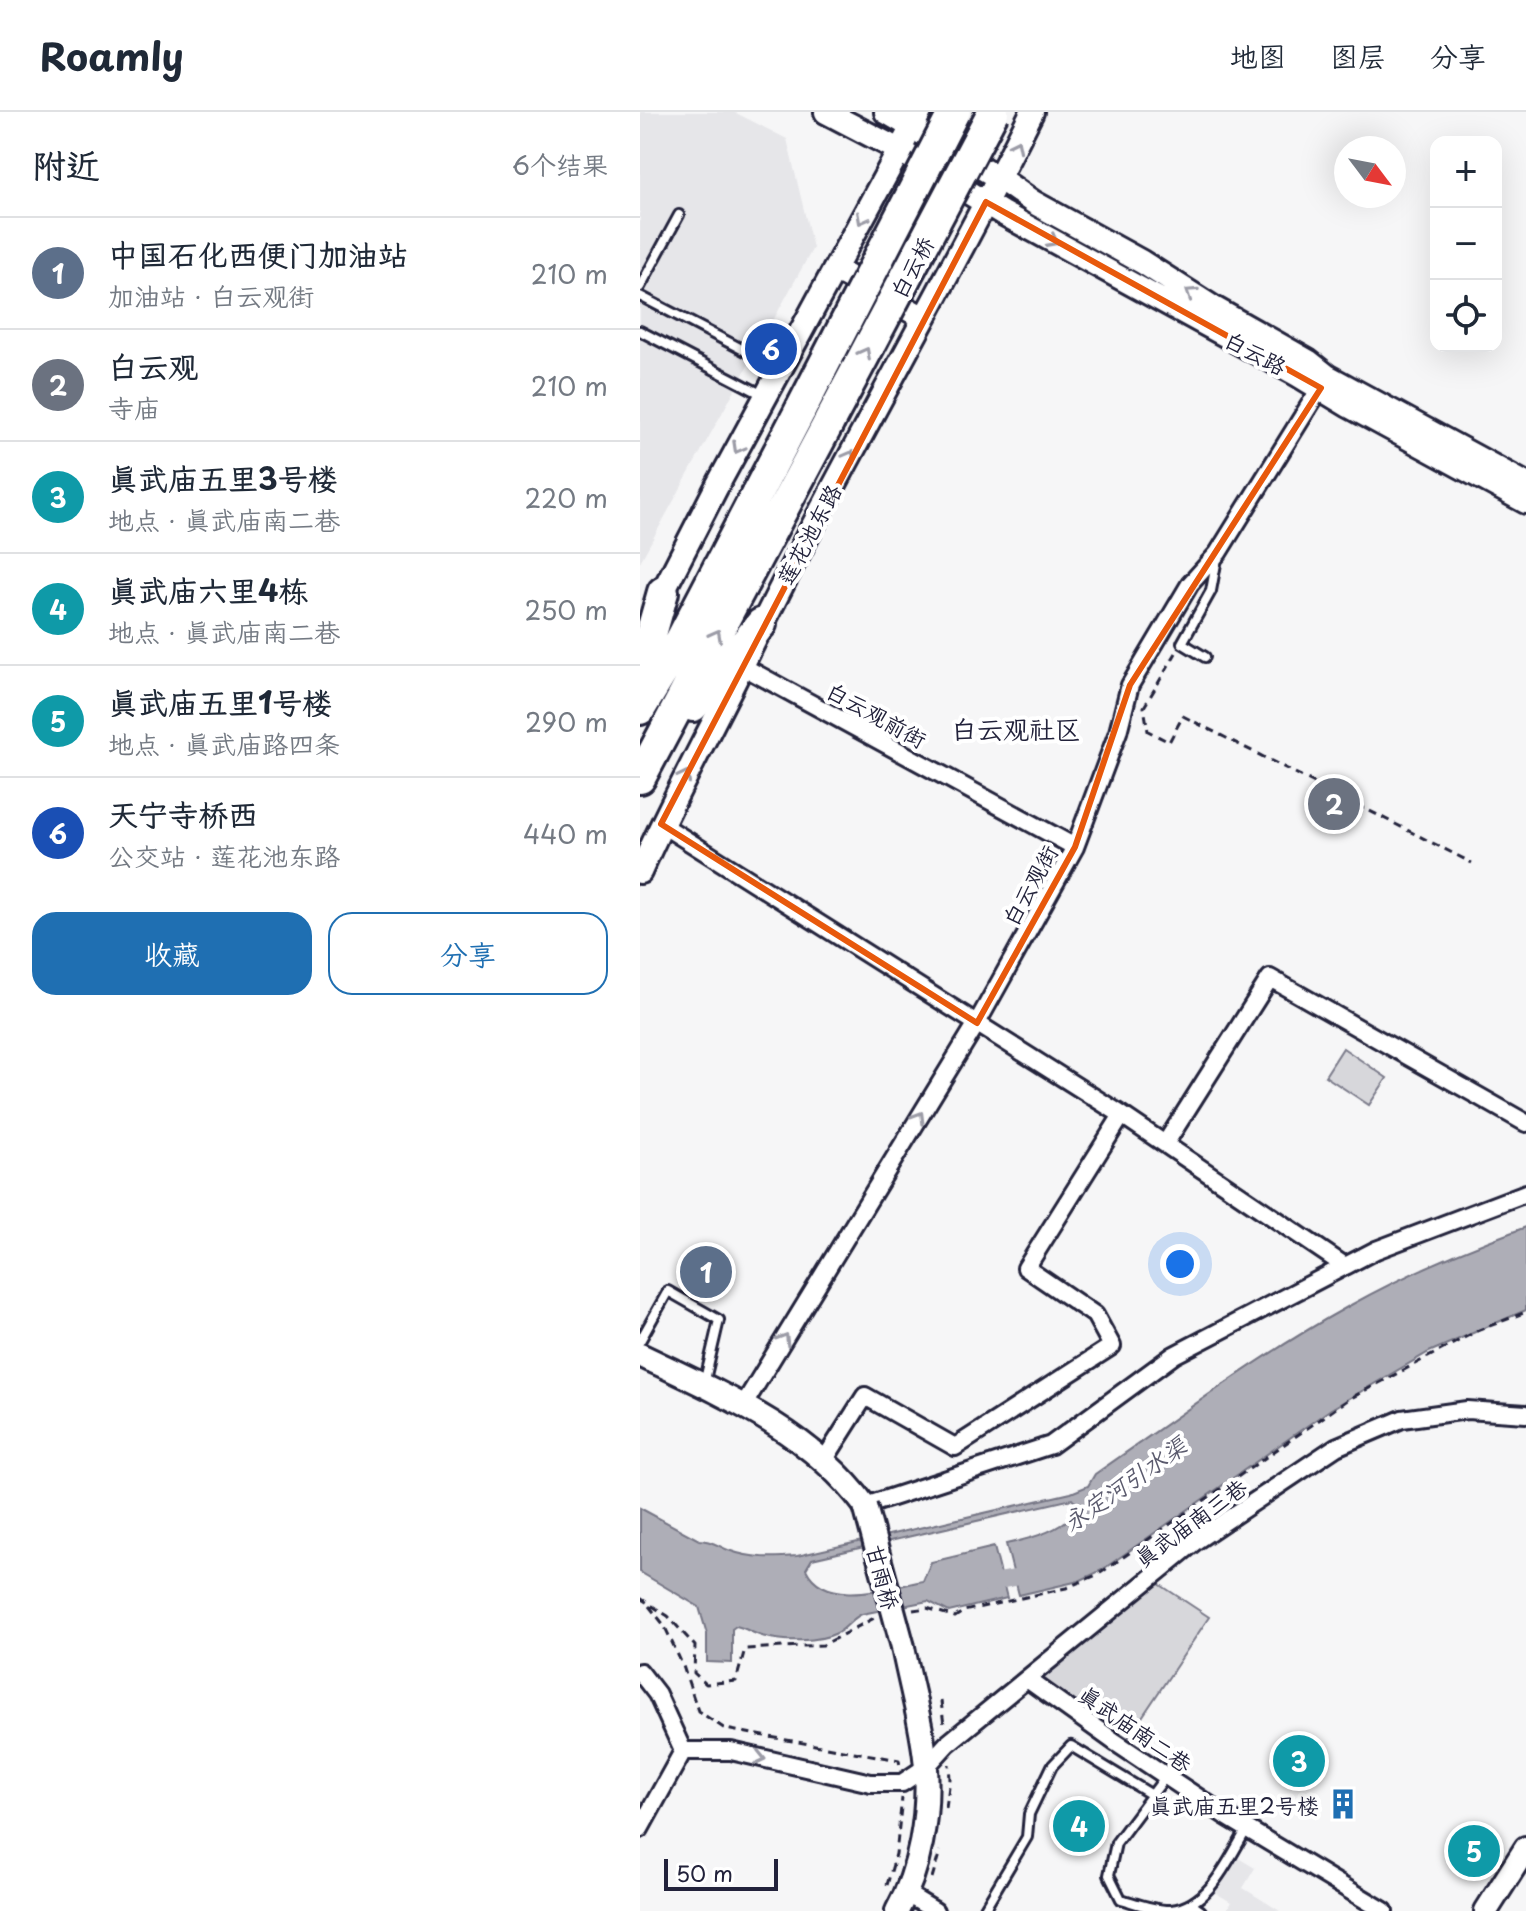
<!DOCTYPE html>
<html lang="zh">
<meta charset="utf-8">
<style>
:root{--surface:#fff;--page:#f2f2f3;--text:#1f2937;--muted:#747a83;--line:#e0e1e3;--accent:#1f6fb2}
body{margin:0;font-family:"Playpen Sans","LXGW WenKai TC",sans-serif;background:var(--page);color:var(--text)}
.controls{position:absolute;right:24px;top:24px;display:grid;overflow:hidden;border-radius:16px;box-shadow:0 8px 32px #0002}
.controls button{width:72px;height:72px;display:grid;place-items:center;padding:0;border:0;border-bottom:2px solid var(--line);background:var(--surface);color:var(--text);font:40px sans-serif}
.compass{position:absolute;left:694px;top:24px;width:72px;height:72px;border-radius:50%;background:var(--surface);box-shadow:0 8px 32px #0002;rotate:122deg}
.scale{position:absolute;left:24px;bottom:20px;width:114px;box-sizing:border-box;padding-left:8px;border:4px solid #22223b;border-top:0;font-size:22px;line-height:28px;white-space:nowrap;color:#22223b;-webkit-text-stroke:6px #fff;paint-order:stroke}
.you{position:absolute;left:540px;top:1152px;width:28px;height:28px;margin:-20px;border:6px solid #fff;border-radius:50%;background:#1a73e8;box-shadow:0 0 0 12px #1a73e833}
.badge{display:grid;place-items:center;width:52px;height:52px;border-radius:50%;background:var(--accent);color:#fff;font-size:26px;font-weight:700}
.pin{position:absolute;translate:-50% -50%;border:4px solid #fff;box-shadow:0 2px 8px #0006}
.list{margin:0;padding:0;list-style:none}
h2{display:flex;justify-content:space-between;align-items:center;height:104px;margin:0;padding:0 32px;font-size:34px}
h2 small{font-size:26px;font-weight:400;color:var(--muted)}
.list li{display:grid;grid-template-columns:52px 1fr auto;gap:24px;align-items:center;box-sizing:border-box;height:112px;padding:0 32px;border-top:2px solid var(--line)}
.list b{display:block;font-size:30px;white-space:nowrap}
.list p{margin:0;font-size:26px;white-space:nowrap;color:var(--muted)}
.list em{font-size:26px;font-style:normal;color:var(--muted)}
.actions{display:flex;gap:16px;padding:24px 32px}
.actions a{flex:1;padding:18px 0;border:2px solid var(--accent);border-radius:24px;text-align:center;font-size:28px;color:var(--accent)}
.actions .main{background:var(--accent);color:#fff}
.icon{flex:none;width:44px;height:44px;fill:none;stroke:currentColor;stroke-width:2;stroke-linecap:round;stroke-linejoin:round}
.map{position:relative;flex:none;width:886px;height:1799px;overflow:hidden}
header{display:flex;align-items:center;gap:48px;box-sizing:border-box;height:112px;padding:0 40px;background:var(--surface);border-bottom:2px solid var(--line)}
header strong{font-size:38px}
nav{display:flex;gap:44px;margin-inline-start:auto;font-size:28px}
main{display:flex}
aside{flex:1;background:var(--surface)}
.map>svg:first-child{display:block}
.built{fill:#e6e6e9}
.green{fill:#d7d7db;stroke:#7c7c8b;stroke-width:2}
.water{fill:#aeaeb7;stroke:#767685;stroke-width:2}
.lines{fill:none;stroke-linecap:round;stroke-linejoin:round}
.canal{stroke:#aeaeb7;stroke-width:16}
.lane-casing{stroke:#22223b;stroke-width:14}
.street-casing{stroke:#22223b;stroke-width:22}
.secondary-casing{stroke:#22223b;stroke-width:28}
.highway-casing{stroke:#22223b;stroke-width:36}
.path{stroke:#22223b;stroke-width:3;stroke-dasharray:8 6;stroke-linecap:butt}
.lane{stroke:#fff;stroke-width:8}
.street{stroke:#fff;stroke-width:16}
.secondary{stroke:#fff;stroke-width:22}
.highway{stroke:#fff;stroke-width:30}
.secondary-bridge-casing{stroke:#22223b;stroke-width:28;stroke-linecap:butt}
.highway-bridge-casing{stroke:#22223b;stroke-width:36;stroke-linecap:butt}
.secondary-bridge{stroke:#fff;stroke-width:22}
.highway-bridge{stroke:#fff;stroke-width:30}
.oneway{stroke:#9c9ca7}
.marked{fill:none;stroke:#e8590c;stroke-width:6;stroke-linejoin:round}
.labels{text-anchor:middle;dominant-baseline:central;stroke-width:8;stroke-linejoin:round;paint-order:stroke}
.street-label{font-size:22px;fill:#22223b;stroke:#fff}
.poi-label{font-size:22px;fill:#22223b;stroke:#fff;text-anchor:end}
.water-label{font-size:24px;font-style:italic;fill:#5a5a6d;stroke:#fff}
.quarter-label{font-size:26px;fill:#22223b;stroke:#fff}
</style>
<header>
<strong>Roamly</strong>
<nav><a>地图</a><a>图层</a><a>分享</a></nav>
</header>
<main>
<aside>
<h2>附近<small>6个结果</small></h2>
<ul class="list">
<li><span class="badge" style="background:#5c6f8a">1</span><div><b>中国石化西便门加油站</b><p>加油站 · 白云观街</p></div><em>210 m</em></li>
<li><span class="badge" style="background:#6b7280">2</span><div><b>白云观</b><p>寺庙</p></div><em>210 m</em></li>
<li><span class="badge" style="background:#0f9aa8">3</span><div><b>真武庙五里3号楼</b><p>地点 · 真武庙南二巷</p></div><em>220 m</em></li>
<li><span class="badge" style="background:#0f9aa8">4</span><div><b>真武庙六里4栋</b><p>地点 · 真武庙南二巷</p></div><em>250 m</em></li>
<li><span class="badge" style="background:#0f9aa8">5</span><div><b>真武庙五里1号楼</b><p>地点 · 真武庙路四条</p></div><em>290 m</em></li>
<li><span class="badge" style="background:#1a4fb4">6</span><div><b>天宁寺桥西</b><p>公交站 · 莲花池东路</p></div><em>440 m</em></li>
</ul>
<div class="actions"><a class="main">收藏</a><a>分享</a></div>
</aside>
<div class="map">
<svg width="886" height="1799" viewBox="0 0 886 1799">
<rect width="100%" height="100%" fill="#f6f6f7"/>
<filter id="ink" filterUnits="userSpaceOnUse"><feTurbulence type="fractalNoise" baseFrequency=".0125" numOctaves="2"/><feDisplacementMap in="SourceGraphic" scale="16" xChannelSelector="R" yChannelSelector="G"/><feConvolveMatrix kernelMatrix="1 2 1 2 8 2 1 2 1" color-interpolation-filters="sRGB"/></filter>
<g filter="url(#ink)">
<path class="built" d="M0 0H94L147 27 173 136 0 450Z
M595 1744 615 1756 603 1776 640 1799H586L591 1790 574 1780Z"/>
<path class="green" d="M703 936 747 966 729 993 685 964Z
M510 1466 569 1505 482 1635 387 1567Z"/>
<path class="water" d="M886 1115V1198L789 1240 691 1297 462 1458 439 1469 379 1483 366 1432C389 1427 428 1418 438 1394L432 1387 172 1447 166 1457C185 1497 250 1475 283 1469L291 1450 354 1435 367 1486 309 1500 288 1489 222 1502C212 1506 206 1517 197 1521 178 1530 146 1530 126 1525 115 1523 106 1516 96 1514L92 1517V1551L67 1550V1522L59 1495 0 1460V1396L59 1428C71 1428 78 1434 88 1438 112 1447 133 1446 157 1444L431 1381 448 1374 455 1362C538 1305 620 1243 709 1194 766 1162 825 1137 886 1115Z"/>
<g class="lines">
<path class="canal" d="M343 1472 395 1462"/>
<g class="lane-casing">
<path id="lane" d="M0 175 39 103
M0 184 140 257
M0 219 125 284
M565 545 542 531 571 479 577 446
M0 1229 28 1179 79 1208 64 1272
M526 1664 476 1731 469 1763 481 1787C495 1791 516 1799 531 1798 570 1794 589 1746 607 1717
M551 1792 561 1799
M343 1799 387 1725 389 1702 412 1654 431 1634 512 1683"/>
</g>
<g class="street-casing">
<path id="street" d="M102 554 435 735
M21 712 482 1003 705 1154
M525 1032 630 866 886 1011
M103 1294 337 911 435 735 478 620 490 573 550 472 578 441 684 270
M185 1347 225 1284 315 1335 472 1234 455 1203 386 1156 482 1003
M225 1394 411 1333 534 1243 736 1138 886 1081
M0 1560 17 1582 43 1639
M387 1567 475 1630 586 1704 744 1799
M43 1639H91L231 1671H262L286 1655 307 1632 557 1428 696 1335 762 1307 827 1298 886 1302
M0 1717 43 1639
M267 1782 295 1799"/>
</g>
<g class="secondary-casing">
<path id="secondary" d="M186 0 259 38 362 101 658 263 709 294 886 390
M246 0 359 66 393 90 502 150 574 196 668 249 687 264 886 372
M196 158 284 206
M16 493 76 376 280 0
M0 760C31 690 68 623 102 554 193 366 299 187 392 0
M0 1243C82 1282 170 1319 225 1394
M257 1799C280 1758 289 1703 286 1656 284 1620 270 1572 263 1535
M846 1799 886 1736"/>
</g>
<g class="highway-casing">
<path id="highway" d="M0 561 23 480
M53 594 121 512
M0 597 35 539 161 297
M0 666 189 310"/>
</g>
<path class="path" d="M536 541 504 595 508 619 529 630 543 604 832 751
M0 1486 28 1504 55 1534 54 1561 66 1572 96 1569 105 1537 183 1533 238 1504
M9 1494 24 1513 43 1554 58 1599 85 1617 259 1648 260 1655
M273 1498 287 1496 315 1505 324 1499 426 1476 459 1462 709 1287 839 1218 886 1200
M301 1589 304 1613
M306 1696 310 1667 309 1652
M292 1766 300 1739
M247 1773 256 1742 262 1686"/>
<use href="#lane" class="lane"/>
<use href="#street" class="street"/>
<use href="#secondary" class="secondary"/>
<use href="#highway" class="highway"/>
<g class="secondary-bridge-casing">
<path id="secondary-bridge" d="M225 1394 263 1535"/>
</g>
<g class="highway-bridge-casing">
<path id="highway-bridge" d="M161 297 314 0
M189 310 353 0"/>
</g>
<use href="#secondary-bridge" class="secondary-bridge"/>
<use href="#highway-bridge" class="highway-bridge"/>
</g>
<defs><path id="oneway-chevron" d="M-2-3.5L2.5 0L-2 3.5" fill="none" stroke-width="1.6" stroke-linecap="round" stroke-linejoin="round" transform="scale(2)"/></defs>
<g class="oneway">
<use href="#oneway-chevron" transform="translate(376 33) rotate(-64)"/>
<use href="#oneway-chevron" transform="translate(222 107) rotate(118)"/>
<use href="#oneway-chevron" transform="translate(413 129) rotate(28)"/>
<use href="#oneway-chevron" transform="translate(551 181) rotate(-147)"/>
<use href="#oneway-chevron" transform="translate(225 241) rotate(-62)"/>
<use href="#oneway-chevron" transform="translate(98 336) rotate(119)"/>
<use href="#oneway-chevron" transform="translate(210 344) rotate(-61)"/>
<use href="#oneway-chevron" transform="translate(76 523) rotate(-62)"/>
<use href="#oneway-chevron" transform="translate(45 664) rotate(-63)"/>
<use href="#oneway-chevron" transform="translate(279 1005) rotate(-59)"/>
<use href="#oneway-chevron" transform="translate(144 1227) rotate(-59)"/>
<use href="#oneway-chevron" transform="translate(120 1646) rotate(13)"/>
</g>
</g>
<path class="marked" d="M346 90 681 276 490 573 435 735 337 911 21 712Z"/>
<defs>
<g id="building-bare" transform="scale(2.4)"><path d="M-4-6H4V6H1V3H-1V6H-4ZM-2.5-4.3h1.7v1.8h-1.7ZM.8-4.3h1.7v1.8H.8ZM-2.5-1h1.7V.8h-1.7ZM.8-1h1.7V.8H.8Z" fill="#1f6fb2" stroke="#fff" stroke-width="2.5" paint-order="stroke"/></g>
</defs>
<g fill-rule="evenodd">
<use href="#building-bare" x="703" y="1692"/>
</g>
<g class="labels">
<g class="street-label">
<text transform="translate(271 155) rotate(-62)">白云桥</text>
<text transform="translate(616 240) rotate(28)">白云路</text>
<text transform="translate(168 422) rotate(-62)">莲花池东路</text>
<text transform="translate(237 602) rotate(29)">白云观前街</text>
<text transform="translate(389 773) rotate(-61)">白云观街</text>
<text transform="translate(550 1410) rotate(-36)">真武庙南三巷</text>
<text transform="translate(244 1465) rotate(75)">甘雨桥</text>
<text transform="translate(496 1616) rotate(35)">真武庙南二巷</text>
</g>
<g class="poi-label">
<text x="679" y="1692">真武庙五里2号楼</text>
</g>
<g class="water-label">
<text transform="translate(484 1371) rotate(-35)">永定河引水渠</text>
</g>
<g class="quarter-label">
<text x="376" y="616">白云观社区</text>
</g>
</g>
</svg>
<div class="controls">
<button>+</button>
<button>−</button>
<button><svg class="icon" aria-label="locate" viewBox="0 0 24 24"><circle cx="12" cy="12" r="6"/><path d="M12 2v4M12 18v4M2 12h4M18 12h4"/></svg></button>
</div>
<svg class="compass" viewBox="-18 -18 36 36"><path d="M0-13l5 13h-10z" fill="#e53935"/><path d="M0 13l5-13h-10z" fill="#747a83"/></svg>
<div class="scale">50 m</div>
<div class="you"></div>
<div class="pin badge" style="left:66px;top:1160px;background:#5c6f8a">1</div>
<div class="pin badge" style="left:694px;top:692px;background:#6b7280">2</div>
<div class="pin badge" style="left:659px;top:1649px;background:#0f9aa8">3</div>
<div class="pin badge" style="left:439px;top:1714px;background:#0f9aa8">4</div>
<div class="pin badge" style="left:834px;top:1739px;background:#0f9aa8">5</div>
<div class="pin badge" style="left:131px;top:237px;background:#1a4fb4">6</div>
</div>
</main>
